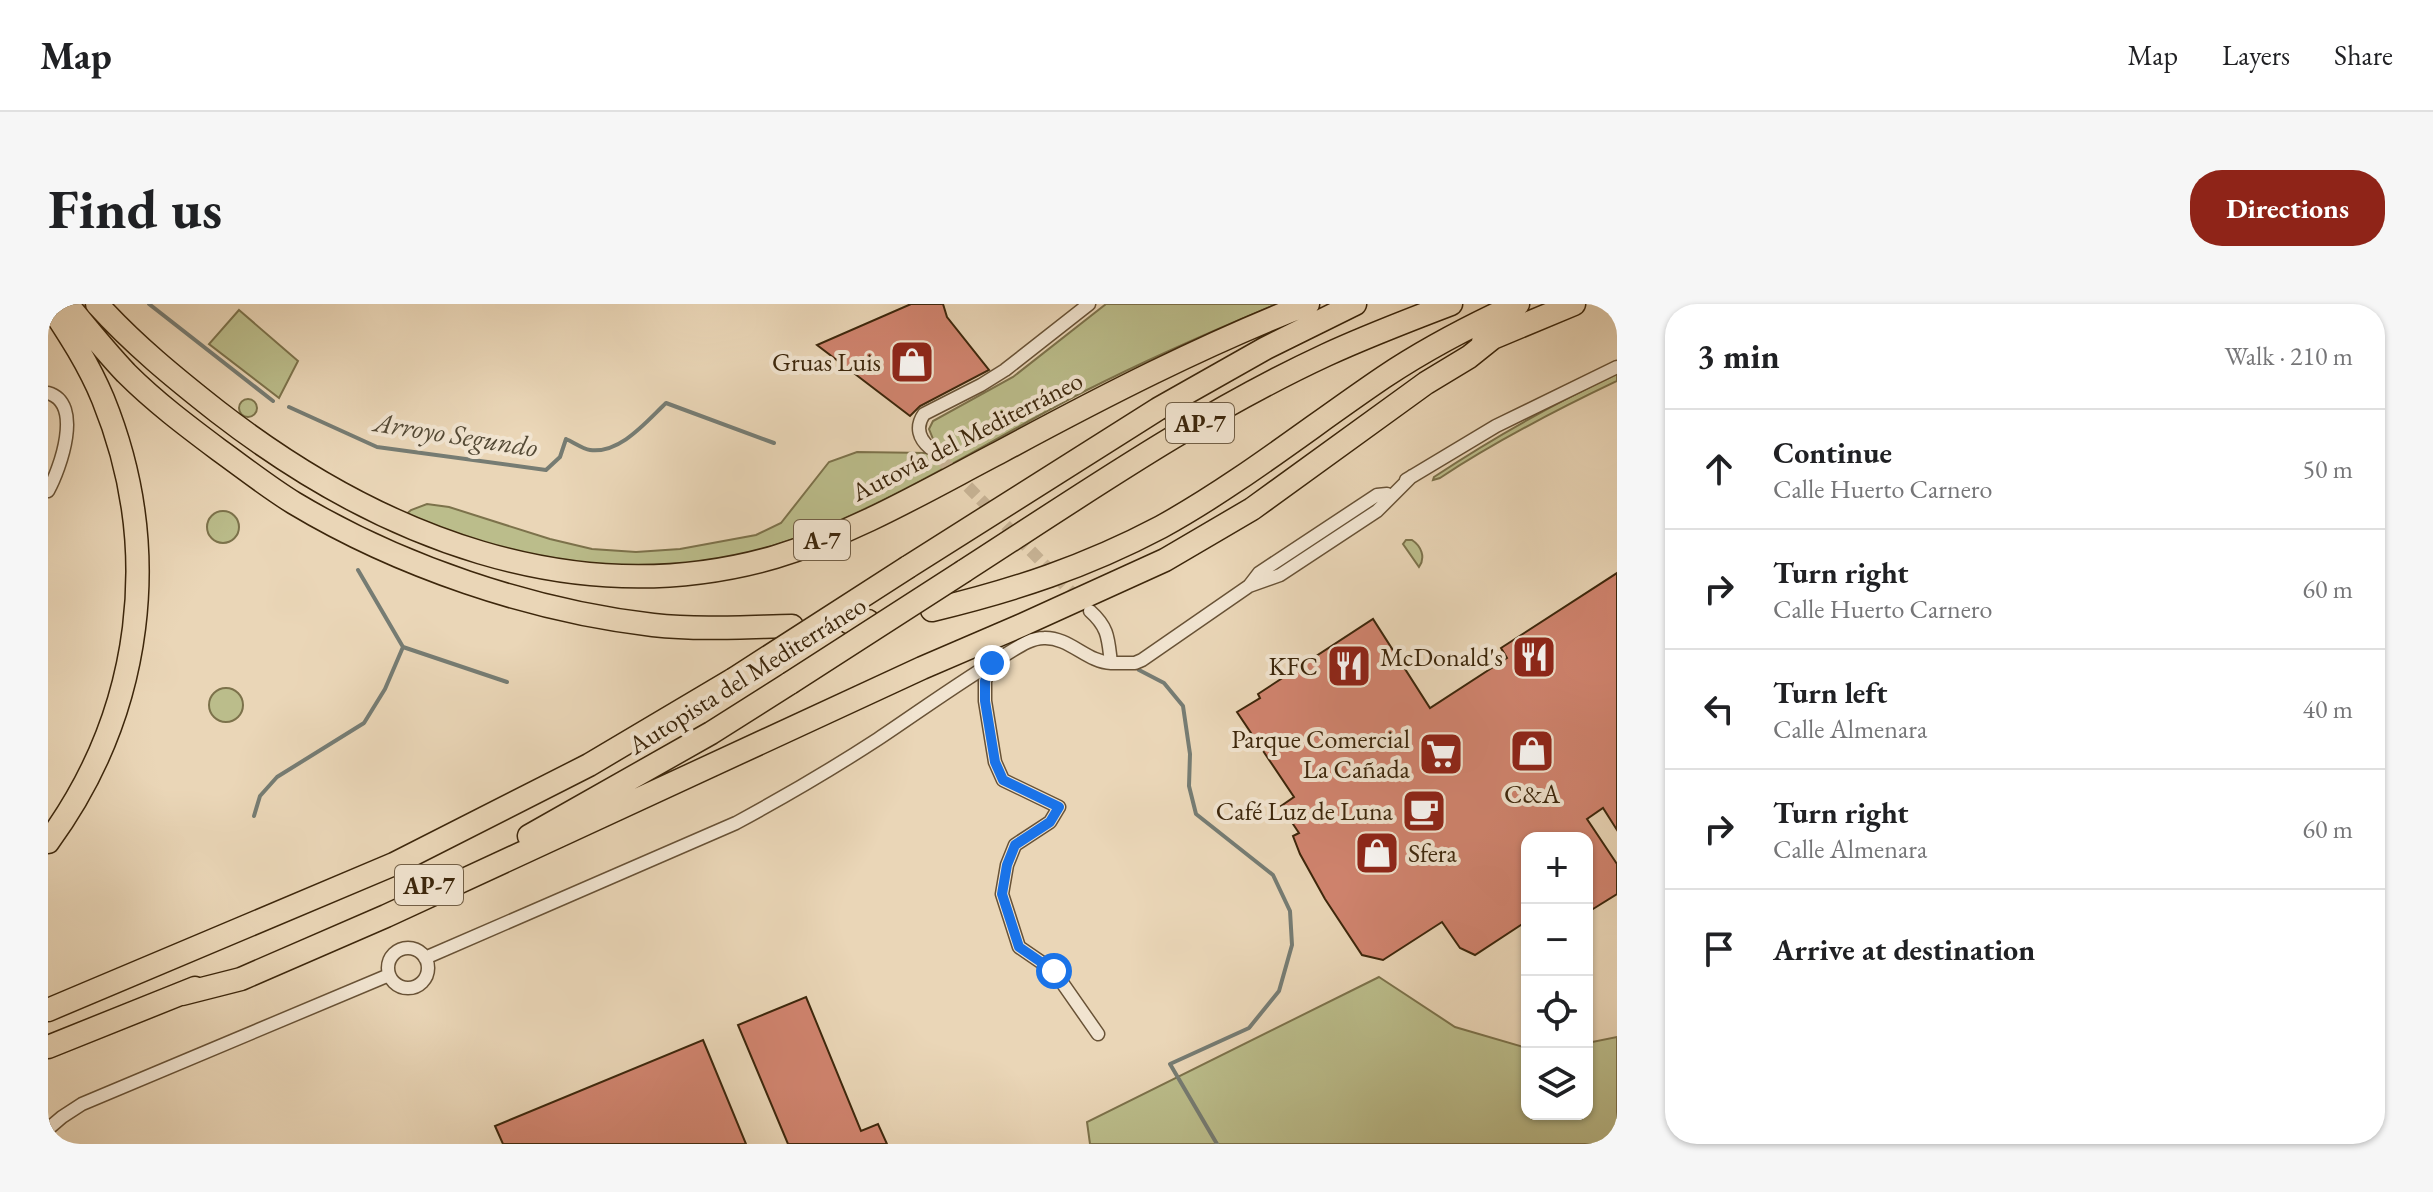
<!DOCTYPE html>
<meta charset="utf-8">
<style>
:root{--surface:#fff;--page:#f6f6f6;--text:#202124;--muted:#757577;--line:#e0e0e0;--accent:#8f2418}
body{margin:0;font-family:"EB Garamond",serif;background:var(--page);color:var(--text)}
.controls{position:absolute;right:24px;bottom:24px;display:grid;overflow:hidden;border-radius:16px;box-shadow:0 2px 6px #0004}
.controls button{width:72px;height:72px;display:grid;place-items:center;padding:0;border:0;border-bottom:2px solid var(--line);background:var(--surface);color:var(--text);font:40px sans-serif}
.stop{position:absolute;width:24px;height:24px;margin:-18px;border:6px solid #1a73e8;border-radius:50%;background:#fff}
.stop.end{background:#1a73e8;border-color:#fff;box-shadow:0 2px 8px #0008}
.list{margin:0;padding:0;list-style:none}
h2{display:flex;justify-content:space-between;align-items:center;height:104px;margin:0;padding:0 32px;font-size:34px}
h2 small{font-size:26px;font-weight:400;color:var(--muted)}
.list li{display:grid;grid-template-columns:52px 1fr auto;gap:24px;align-items:center;box-sizing:border-box;height:120px;padding:0 32px;border-top:2px solid var(--line)}
.list b{display:block;font-size:30px;white-space:nowrap}
.list p{margin:0;font-size:26px;white-space:nowrap;color:var(--muted)}
.list em{font-size:26px;font-style:normal;color:var(--muted)}
.icon{flex:none;width:44px;height:44px;fill:none;stroke:currentColor;stroke-width:2;stroke-linecap:round;stroke-linejoin:round}
.map{position:relative;flex:none;width:1569px;height:840px;overflow:hidden;border-radius:32px}
header{display:flex;align-items:center;gap:48px;box-sizing:border-box;height:112px;padding:0 40px;background:var(--surface);border-bottom:2px solid var(--line)}
header strong{font-size:38px}
nav{display:flex;gap:44px;margin-inline-start:auto;font-size:28px}
.intro{display:flex;align-items:center;justify-content:space-between;box-sizing:border-box;height:192px;padding:0 48px}
h1{margin:0;font-size:56px}
.button{padding:20px 36px;border-radius:32px;background:var(--accent);color:#fff;font-size:28px;font-weight:700}
main{display:flex;gap:48px;padding:0 48px}
aside{flex:1;background:var(--surface);border-radius:32px;box-shadow:0 2px 6px #0004}
.map>svg:first-child{display:block}
.green{fill:#bbbd8b;stroke:#7c724b;stroke-width:2}
.lines{fill:none;stroke-linecap:round;stroke-linejoin:round}
.stream{stroke:#767c73;stroke-width:4}
.building{fill:#d1846f;stroke:#3c260b;stroke-width:2}
.minor-tunnel{stroke:#c7b395;stroke-width:12;stroke-dasharray:12 6;stroke-linecap:butt}
.minor-casing{stroke:#685236;stroke-width:15}
.motorway-casing{stroke:#3c260b;stroke-width:25}
.minor{stroke:#f1e4d0;stroke-width:12}
.motorway{stroke:#ead6b7;stroke-width:22}
.motorway-bridge-casing{stroke:#3c260b;stroke-width:25;stroke-linecap:butt}
.motorway-bridge{stroke:#ead6b7;stroke-width:22}
.route{stroke:#1a73e8;stroke-width:10}
.labels{text-anchor:middle;dominant-baseline:central;stroke-width:8;stroke-linejoin:round;paint-order:stroke}
.shield{fill:#f1e4d0;stroke:#725f46;stroke-width:2}
.shield-label{font-size:24px;font-weight:bold;fill:#3c260b}
.poi-label{font-size:26px;fill:#3c260b;stroke:#f1e4d0;text-anchor:end}
.street-label{font-size:26px;fill:#3c260b;stroke:#f1e4d0}
.water-label{font-size:28px;font-style:italic;fill:#544a36;stroke:#f1e4d0}
</style>
<header>
<strong>Map</strong>
<nav><a>Map</a><a>Layers</a><a>Share</a></nav>
</header>
<div class="intro"><h1>Find us</h1><a class="button">Directions</a></div>
<main>
<div class="map">
<svg width="1569" height="840" viewBox="0 0 1569 840">
<rect width="100%" height="100%" fill="#ead6b7"/>
<filter id="stains"><feTurbulence type="fractalNoise" baseFrequency=".0025" numOctaves="4"/><feColorMatrix values="0 0 0 0 .2 0 0 0 0 .09 0 0 0 0 .02 0 0 0 .5 -.17"/></filter>
<radialGradient id="worn" r=".72"><stop offset=".6" stop-color="#630" stop-opacity="0"/><stop offset="1" stop-color="#630" stop-opacity=".3"/></radialGradient>
<path class="green" d="M1058 0H1229C1164 27 1100 55 1037 87 912 151 769 251 628 262 585 265 525 260 483 252 440 244 398 226 356 212L363 206 379 200 401 203 502 235 544 245 588 248 632 245 708 231 733 219 781 158 809 148 880 149 887 140 881 125 885 117 965 73Z
M191 6 250 57 231 94 161 40Z
M1569 70V77C1508 106 1448 137 1392 174L1385 176 1386 173C1445 134 1505 100 1569 70Z
M191 104a9 9 0 1 1 18 0a9 9 0 1 1-18 0Z
M159 223a16 16 0 1 1 32 0a16 16 0 1 1-32 0Z
M1358 236H1364C1373 242 1378 253 1371 263L1355 240Z
M161 401a17 17 0 1 1 34 0a17 17 0 1 1-34 0Z
M1331 673 1407 723 1479 744V810H1539V739L1569 733V840H1042L1039 818Z"/>
<g class="lines">
<path class="stream" d="M101 0 225 97
M241 103 329 143 498 166 512 153 518 135C525 138 535 145 542 146 572 150 598 118 618 99L726 139
M355 343 459 378
M1091 366 1116 379 1135 402 1142 450 1141 482 1148 510 1225 571 1242 607 1244 641 1231 687 1201 724 1122 760 1169 840
M206 512 212 492 229 473 316 419 337 385 355 343 310 266"/>
</g>
<path class="building" d="M863 0H895L899 13 941 66 872 102 862 112 769 41Z
M1569 269V526L1555 504 1539 515 1569 560V590L1545 605 1539 596V534H1479V617L1427 651 1412 644 1394 618 1335 656 1314 651 1277 595 1252 550 1245 532 1251 529 1233 502 1246 493 1189 408 1212 394 1210 390 1325 315 1382 404 1459 354 1453 344Z
M758 693 813 827 830 820 839 840H740L690 721Z
M655 736 698 840H455L447 822Z"/>
<g class="lines">
<path class="minor-tunnel" d="M882 144 1034 299"/>
<g class="minor-casing">
<path id="minor" d="M0 89C36 99 12 165 0 187
M882 144C871 135 867 123 876 110L933 81 957 66 1041 0
M1358 176 1448 122 1569 63
M1201 282 1211 269 1223 261 1329 191 1339 190
M1042 307C1061 324 1060 335 1063 359H1087L1094 356 1201 282 1232 271 1329 207 1364 172
M944 359 937 377V397L947 458 955 476 1011 503 1002 518 967 541 959 561 954 590 971 643 1006 667 1050 730
M340 664a20 20 0 1 1 40 0a20 20 0 1 1-40 0Z
M377 654 688 519C736 493 784 465 830 435 872 407 913 377 957 351 969 344 982 334 996 334 1021 333 1039 358 1063 359
M0 825 14 813 34 800 341 671"/>
</g>
<g class="motorway-casing">
<path id="motorway" d="M19 0C38 23 57 47 78 69 107 98 139 122 171 146 196 164 220 183 246 199 351 262 483 307 605 321 651 326 698 323 744 322
M49 0C85 40 128 75 170 108 329 231 525 311 727 253 807 229 881 185 954 147 1054 93 1155 41 1260 0
M1435 38 1526 0
M860 263 1110 105 1218 44 1307 0
M916 267C1034 191 1151 110 1278 51 1319 32 1361 16 1403 0
M884 306C967 286 1037 263 1113 223 1191 180 1262 123 1336 73 1378 45 1424 21 1470 0
M802 319 820 317
M481 532 663 429 742 379
M0 538C95 408 116 245 55 95 41 61 21 30 1 0
M134 690 193 675 338 612 874 364 974 321 1117 256 1204 205 1378 79 1421 53 1446 33
M0 706 346 560 541 461 686 375
M0 743 147 684"/>
</g>
<use href="#minor" class="minor"/>
<use href="#motorway" class="motorway"/>
<g class="motorway-bridge-casing">
<path id="motorway-bridge" d="M686 375 860 263
M742 379 916 267"/>
</g>
<use href="#motorway-bridge" class="motorway-bridge"/>
</g>
<g class="lines">
<path class="route" d="M944 359 937 377V397L947 458 955 476 1011 503 1002 518 967 541 959 561 954 590 971 643 1006 667"/>
</g>
<defs>
<g id="shop-square" transform="scale(2.3)"><rect x="-9" y="-9" width="18" height="18" rx="4" fill="#8f2418" stroke="#f1e4d0"/><path d="M-5-2.5h2.3a2.7 3.5 0 0 1 5.4 0H5L5.5 6h-11ZM-1.5-2.5h3a1.5 2.3 0 0 0-3 0Z" fill="#fff"/></g>
<g id="restaurant-square" transform="scale(2.3)"><rect x="-9" y="-9" width="18" height="18" rx="4" fill="#8f2418" stroke="#f1e4d0"/><path d="M-5-6h1v4h1v-4h1v4h1v-4h1v5L-1.5 .5V6h-2V.5L-5-1ZM5-6V6H3V1.5H1.5Q1.5-4 5-6Z" fill="#fff"/></g>
<g id="supermarket-square" transform="scale(2.3)"><rect x="-9" y="-9" width="18" height="18" rx="4" fill="#8f2418" stroke="#f1e4d0"/><path d="M-6-5.5h2.5l.6 2H6L4.5 2H-2.5L-4.4-4H-6ZM-1.5 3.2a1.3 1.3 0 1 0 .1 0ZM3 3.2a1.3 1.3 0 1 0 .1 0Z" fill="#fff"/></g>
<g id="cafe-square" transform="scale(2.3)"><rect x="-9" y="-9" width="18" height="18" rx="4" fill="#8f2418" stroke="#f1e4d0"/><path d="M-5.5-4.5H6V0H3Q3 3.5 0 3.5H-2.5Q-5.5 3.5-5.5 0ZM3-3.2v2h1.7v-2ZM-6 4.5H4V6H-6Z" fill="#fff"/></g>
</defs>
<g fill-rule="evenodd">
<use href="#shop-square" x="864" y="58"/>
<use href="#restaurant-square" x="1486" y="353"/>
<use href="#restaurant-square" x="1301" y="362"/>
<use href="#shop-square" x="1484" y="447"/>
<use href="#supermarket-square" x="1393" y="450"/>
<use href="#cafe-square" x="1376" y="507"/>
<use href="#shop-square" x="1329" y="549"/>
</g>
<g class="labels">
<g class="shield">
<rect x="1118" y="99" width="68" height="40" rx="6"/>
<rect x="746" y="216" width="56" height="40" rx="6"/>
<rect x="347" y="561" width="68" height="40" rx="6"/>
</g>
<g class="shield-label">
<text x="1152" y="119">AP-7</text>
<text x="774" y="236">A-7</text>
<text x="381" y="581">AP-7</text>
</g>
<g class="poi-label">
<text x="833" y="58">Gruas Luis</text>
<text x="1455" y="353">McDonald's</text>
<text x="1270" y="362">KFC</text>
<text x="1362" y="435">Parque Comercial<tspan x="1362" dy="30">La Cañada</tspan></text>
<text x="1484" y="490" text-anchor="middle">C&amp;A</text>
<text x="1345" y="507">Café Luz de Luna</text>
<text x="1360" y="549" text-anchor="start">Sfera</text>
</g>
<g class="street-label">
<text transform="translate(919 132) rotate(-27)">Autovía del Mediterráneo</text>
<text transform="translate(699 371) rotate(-32)">Autopista del Mediterráneo</text>
</g>
<g class="water-label">
<text transform="translate(408 130) rotate(9)">Arroyo Segundo</text>
</g>
</g>
<rect width="100%" height="100%" filter="url(#stains)"/>
<rect width="100%" height="100%" fill="url(#worn)"/>
</svg>
<div class="controls">
<button>+</button>
<button>−</button>
<button><svg class="icon" aria-label="locate" viewBox="0 0 24 24"><circle cx="12" cy="12" r="6"/><path d="M12 2v4M12 18v4M2 12h4M18 12h4"/></svg></button>
<button><svg class="icon" aria-label="layers" viewBox="0 0 24 24"><path d="M12 4l9 5-9 5-9-5zM3 14l9 5 9-5"/></svg></button>
</div>
<div class="stop" style="left:1006px;top:667px"></div>
<div class="stop end" style="left:944px;top:359px"></div>
</div>
<aside>
<h2>3 min<small>Walk · 210 m</small></h2>
<ul class="list">
<li><svg class="icon" aria-label="ahead" viewBox="0 0 24 24"><path d="M12 20V5M6 11l6-6 6 6"/></svg><div><b>Continue</b><p>Calle Huerto Carnero</p></div><em>50 m</em></li>
<li><svg class="icon" aria-label="right" viewBox="0 0 24 24"><path d="M7 20v-9h11M14 6l5 5-5 5"/></svg><div><b>Turn right</b><p>Calle Huerto Carnero</p></div><em>60 m</em></li>
<li><svg class="icon" aria-label="left" viewBox="0 0 24 24"><path d="M17 20v-9H6M10 6l-5 5 5 5"/></svg><div><b>Turn left</b><p>Calle Almenara</p></div><em>40 m</em></li>
<li><svg class="icon" aria-label="right" viewBox="0 0 24 24"><path d="M7 20v-9h11M14 6l5 5-5 5"/></svg><div><b>Turn right</b><p>Calle Almenara</p></div><em>60 m</em></li>
<li><svg class="icon" aria-label="arrive" viewBox="0 0 24 24"><path d="M6 21V4h12l-3 4 3 4H6"/></svg><div><b>Arrive at destination</b></div></li>
</ul>
</aside>
</main>
